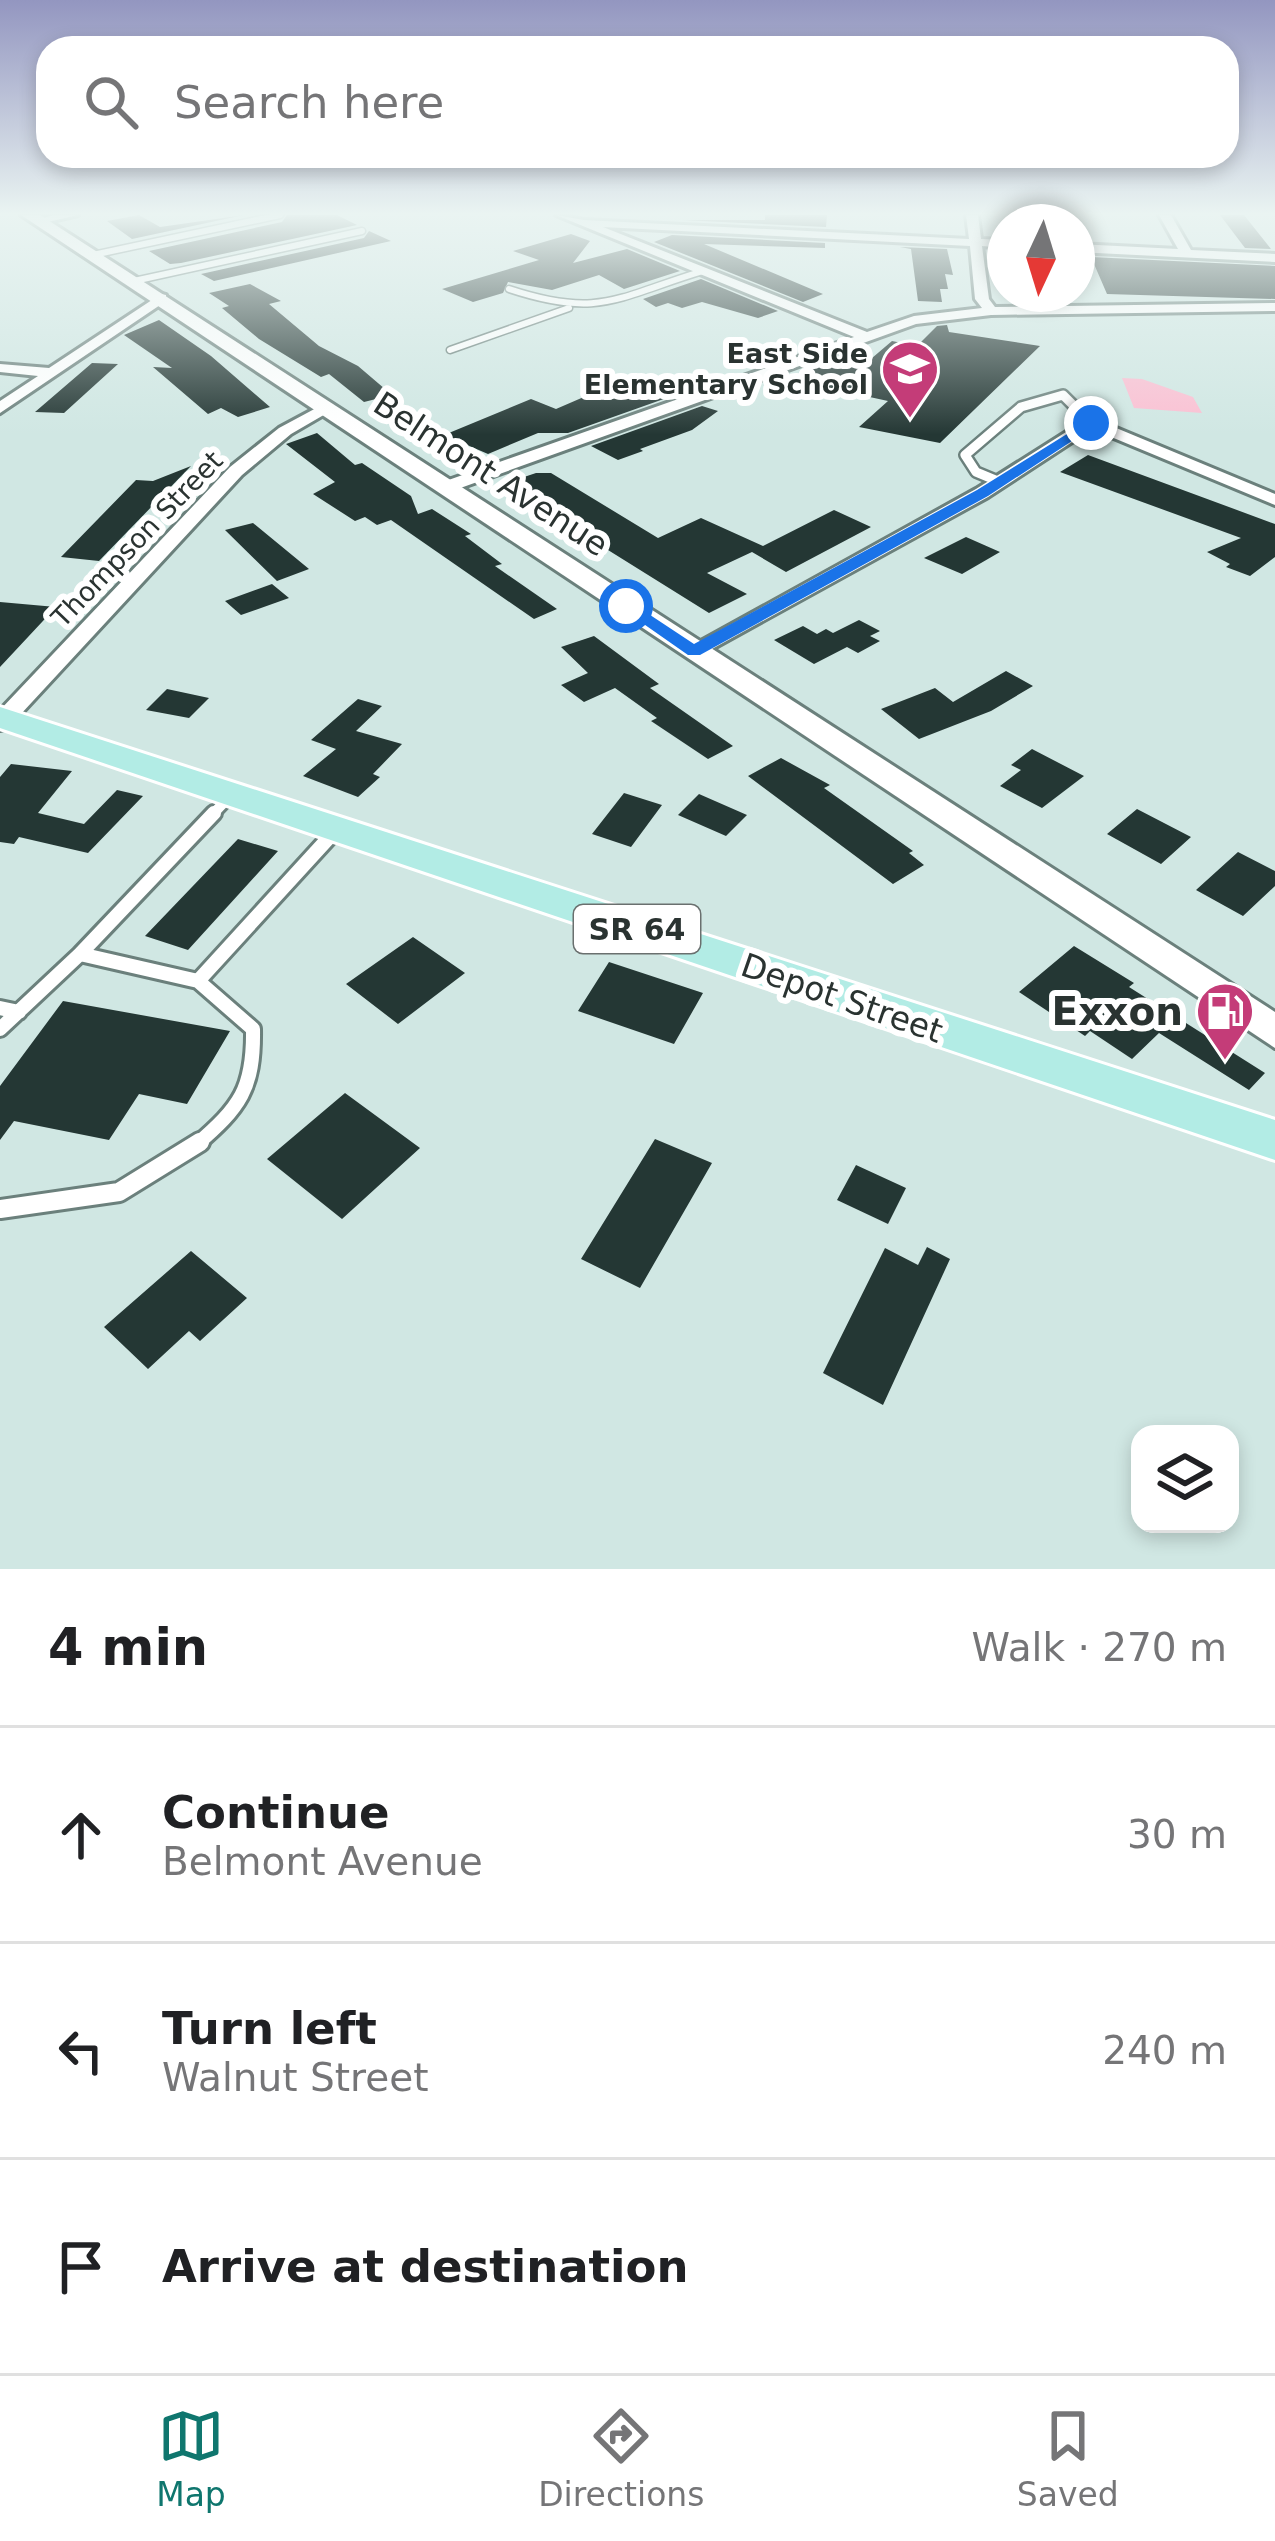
<!DOCTYPE html>
<meta charset="utf-8">
<style>
:root{--surface:#fff;--page:#f2f2f2;--text:#202124;--muted:#757577;--line:#e0e0e0;--accent:#0f766e}
body{margin:0;font-family:"DejaVu Sans",sans-serif;background:var(--page);color:var(--text)}
.controls{position:absolute;right:36px;bottom:36px;display:grid;overflow:hidden;border-radius:24px;box-shadow:0 6px 18px #0003}
.controls button{width:108px;height:108px;display:grid;place-items:center;padding:0;border:0;border-bottom:3px solid var(--line);background:var(--surface);color:var(--text);font:60px sans-serif}
.compass{position:absolute;left:987px;top:204px;width:108px;height:108px;border-radius:50%;background:var(--surface);box-shadow:0 6px 18px #0003;rotate:184deg}
.stop{position:absolute;width:36px;height:36px;margin:-27px;border:9px solid #1a73e8;border-radius:50%;background:#fff}
.stop.end{background:#1a73e8;border-color:#fff;box-shadow:0 3px 12px #0008}
.list{margin:0;padding:0;list-style:none}
h2{display:flex;justify-content:space-between;align-items:center;height:156px;margin:0;padding:0 48px;font-size:51px}
h2 small{font-size:39px;font-weight:400;color:var(--muted)}
.list li{display:grid;grid-template-columns:78px 1fr auto;gap:36px;align-items:center;box-sizing:border-box;height:216px;padding:0 48px;border-top:3px solid var(--line)}
.list b{display:block;font-size:45px;white-space:nowrap}
.list p{margin:0;font-size:39px;white-space:nowrap;color:var(--muted)}
.list em{font-size:39px;font-style:normal;color:var(--muted)}
.icon{flex:none;width:66px;height:66px;fill:none;stroke:currentColor;stroke-width:2;stroke-linecap:round;stroke-linejoin:round}
.map{position:relative;flex:none;width:1275px;height:1569px;overflow:hidden}
.search{position:absolute;background:var(--surface);box-shadow:0 6px 18px #0003;left:36px;right:36px;top:36px;height:132px;display:flex;align-items:center;gap:30px;box-sizing:border-box;padding:0 42px;border-radius:36px;color:var(--muted);font-size:45px}
.sheet{height:804px;background:var(--surface)}
nav{display:flex;justify-content:space-around;align-items:center;box-sizing:border-box;height:168px;border-top:3px solid var(--line);background:var(--surface);font-size:33px;color:var(--muted)}
nav a{display:grid;justify-items:center;gap:6px}
nav .on{color:var(--accent)}
.map>svg:first-child{display:block}
.green{fill:#fbbfd2}
.building{fill:#243734}
.lines{fill:none;stroke-linecap:round;stroke-linejoin:round}
.lane-far4-casing{stroke:#6b807c;stroke-width:9}
.lane-far3-casing{stroke:#6b807c;stroke-width:14}
.lane-far2-casing{stroke:#6b807c;stroke-width:16}
.lane-far1-casing{stroke:#6b807c;stroke-width:20}
.lane-casing{stroke:#6b807c;stroke-width:24}
.street-casing{stroke:#6b807c;stroke-width:6}
.secondary-casing{stroke:#6b807c;stroke-width:6}
.primary-casing{stroke:#fff;stroke-width:6}
.lane-far4{stroke:#fff;stroke-width:6}
.lane-far3{stroke:#fff;stroke-width:9}
.lane-far2{stroke:#fff;stroke-width:10}
.lane-far1{stroke:#fff;stroke-width:14}
.lane{stroke:#fff;stroke-width:18}
.street{fill:#fff;fill-rule:evenodd}
.secondary{fill:#fff;fill-rule:evenodd}
.primary{fill:#b2ece5;fill-rule:evenodd}
.route{fill:#1a73e8}
.labels{text-anchor:middle;dominant-baseline:central;stroke-width:12;stroke-linejoin:round;paint-order:stroke}
.far-poi-label{font-size:27px;font-weight:bold;fill:#2a3331;stroke:#fff;text-anchor:end}
.far-street-label{font-size:27px;fill:#2a3331;stroke:#fff}
.shield{fill:#fff;stroke:#6a706f;stroke-width:3}
.shield-label{font-size:30px;font-weight:bold;fill:#2a3331}
.street-label{font-size:33px;fill:#2a3331;stroke:#fff}
.near-poi-label{font-size:39px;font-weight:bold;fill:#2a3331;stroke:#fff;text-anchor:end}
</style>
<div class="map">
<svg width="1275" height="1569" viewBox="0 0 1275 1569">
<rect width="100%" height="100%" fill="#d0e7e3"/>
<path class="green" d="M1122 378 1142 379 1193 397 1202 413 1134 408Z"/>
<path class="building" d="M139 215 160 227 244 215 132 239 107 221Z
M287 215H337L357 225 181 263 170 264 149 251 282 222Z
M765 215H827L826 227 681 220H765Z
M1220 215H1244L1271 249 1245 248Z
M369 231 391 241 214 281 201 274 364 238Z
M571 234 590 241 573 263 627 249 680 271 624 289 599 275 552 290 508 282 503 293 473 302 442 289 539 260 513 251Z
M672 235 825 243V248L704 244 823 294 803 302 654 242Z
M900 247 947 249 953 275 945 274 948 289H940L942 302 918 301 911 249Z
M1091 257 1275 266V299L1107 294Z
M701 279 778 311 758 318 702 302 682 308 668 303 656 307 643 299Z
M250 284 281 301 269 304 319 346 358 366 392 395 364 402 329 374 321 377 259 339 222 308 229 306 209 293Z
M159 320 211 356 270 407 238 417 221 408 208 414 153 367 172 368 124 335Z
M947 325 949 332 1040 346 940 443 859 427 888 401 819 386 827 379 804 374 830 360 865 364 892 341 917 346 937 326Z
M92 363 118 364 64 413 35 412Z
M647 385 675 395 568 433H538L488 454 444 435 531 399 556 409 593 393 610 400Z
M702 406 718 411 692 430 640 449 643 451 618 460 591 446Z
M317 433 355 465 362 463 411 496 418 514 432 509 471 534 465 536 502 564 495 566 557 609 534 619 391 520 377 525 365 517 355 521 313 494 335 482 286 444Z
M1088 455 1275 524V557L1250 576 1226 567 1230 564 1207 552 1241 538 1060 472Z
M191 466 99 561 61 557 136 480 153 481Z
M536 473H551L658 538 701 518 763 546 834 510 871 527 786 572 752 552 707 573 747 594 709 613 515 492V480Z
M253 523 309 569 277 581 225 530Z
M966 537 1000 552 962 574 924 558Z
M272 584 289 598 241 615 225 601Z
M0 602 56 607 0 667Z
M859 620 880 631 870 636 880 641 858 653 847 647 814 664 774 640 803 626 817 634 826 629 833 633Z
M594 636 659 684 650 688 733 746 708 759 651 721 657 718 615 688 584 702 561 685 588 673 561 647Z
M1006 671 1033 686 991 711 919 739 881 709 935 688 953 702Z
M167 689 209 698 189 718 146 710Z
M358 699 382 706 356 731 402 744 373 774 380 777 358 797 303 776 336 749 311 740Z
M1032 749 1084 776 1042 808 1000 786 1021 770 1011 765Z
M781 758 830 785 824 788 913 851 909 853 924 865 893 884 748 776Z
M11 764 72 771 38 813 84 824 117 790 143 796 88 853 19 837 14 844 0 842V777Z
M624 793 662 805 631 847 592 834Z
M699 794 747 815 726 836 678 815Z
M1137 809 1191 837 1161 864 1107 834Z
M238 839 278 851 188 950 145 936Z
M1238 852 1275 871V886L1243 916 1196 890Z
M413 937 465 973 398 1024 346 984Z
M1074 946 1134 983 1129 987 1265 1073 1249 1090 1159 1033 1132 1059 1090 1031 1085 1036 1019 992Z
M609 962 703 993 674 1044 578 1011Z
M63 1001 230 1031 187 1104 139 1094 109 1140 14 1121 0 1140V1086Z
M345 1093 420 1148 342 1219 267 1159Z
M655 1139 712 1163 640 1288 581 1259Z
M856 1165 906 1188 888 1224 837 1200Z
M927 1247 950 1259 883 1405 823 1373 885 1248 918 1265Z
M191 1251 247 1298 200 1341 189 1331 148 1369 104 1327Z"/>
<g class="lines">
<g class="lane-far4-casing">
<path id="lane-far4" d="M93 255 280 215
M134 281 362 231
M509 289C600 319 617 297 703 271
M450 350 569 308"/>
</g>
<g class="lane-far3-casing">
<path id="lane-far3" d="M1000 482 976 472 965 455 1021 407 1063 395 1091 423"/>
</g>
<g class="lane-far2-casing">
<path id="lane-far2" d="M211 816 234 792"/>
</g>
<g class="lane-far1-casing">
<path id="lane-far1" d="M198 981 335 831
M0 1008 19 1012
M0 1029 80 954
M196 1145C240 1107 254 1089 253 1029L198 981 80 954 214 813"/>
</g>
<g class="lane-casing">
<path id="lane" d="M0 1209 119 1192 200 1142"/>
</g>
<g class="street-casing">
<path id="street" d="M53 215H78L39 224 33 221Z
M556 215 584 220 969 239 966 215H978L981 239 1005 240V248L982 246 989 299 995 307 1275 303V311L991 315 916 324 452 491H440V483L854 337ZM603 227 970 246 975 299 982 308 914 316 867 332Z
M1159 215H1171L1191 250 1275 254V262L1077 252V244L1178 249Z
M161 294 166 295V301L0 413V401L38 376 0 372V364L49 368Z
M320 406 334 409 291 434 242 475 8 728 0 730V710L230 467 279 428Z
M1085 420H1097L1275 494V505L1092 429 988 497 701 655 694 657 683 651 976 489Z"/>
</g>
<g class="secondary-casing">
<path id="secondary" d="M21 215H40L1275 1012V1048Z"/>
</g>
<g class="primary-casing">
<path id="primary" d="M0 707 1275 1120V1160L0 728Z"/>
</g>
<use href="#lane-far4" class="lane-far4"/>
<use href="#lane-far3" class="lane-far3"/>
<use href="#lane-far2" class="lane-far2"/>
<use href="#lane-far1" class="lane-far1"/>
<use href="#lane" class="lane"/>
<use href="#street" class="street"/>
<use href="#secondary" class="secondary"/>
<use href="#primary" class="primary"/>
</g>
<linearGradient id="sky" x2="0" y2="1"><stop stop-color="#9396c0"/><stop offset="0.49" stop-color="#eaf4f2"/><stop offset="1" stop-color="#eaf4f2" stop-opacity="0"/></linearGradient>
<rect width="1275" height="435" fill="url(#sky)"/>
<path class="route" d="M1091 419 1095 426 988 496 700 655H688L618 606 632 603 694 644 977 490Z"/>
<defs>
<g id="school-pin" transform="scale(3)"><path d="M0 17L-7.5 6A9.5 9.5 0 1 1 7.5 6Z" fill="#c43c78" stroke="#fff"/><path d="M0-5L7-2L0 1L-7-2ZM-4 1L0 2.5L4 1V4Q0 6-4 4Z" fill="#fff"/></g>
<g id="fuel-pin" transform="scale(3)"><path d="M0 17L-7.5 6A9.5 9.5 0 1 1 7.5 6Z" fill="#c43c78" stroke="#fff"/><path d="M-5.5-6h7V0h2V4h1.3V-2.5L3-4.5l.8-.8L6-3V5H2.5V1h-1V6h-7ZM-4.2-4.7v3.2H.2V-4.7Z" fill="#fff"/></g>
</defs>
<g fill-rule="evenodd">
<use href="#school-pin" x="910" y="369"/>
<use href="#fuel-pin" x="1225" y="1011"/>
</g>
<g class="labels">
<g class="far-poi-label">
<text x="868" y="353">East Side<tspan x="868" dy="31">Elementary School</tspan></text>
</g>
<g class="far-street-label">
<text transform="translate(137 539) rotate(-46)">Thompson Street</text>
</g>
<rect class="shield" x="574" y="905" width="126" height="48" rx="9"/>
<g class="shield-label">
<text x="637" y="929">SR 64</text>
</g>
<g class="street-label">
<text transform="translate(491 474) rotate(33)">Belmont Avenue</text>
<text transform="translate(842 998) rotate(19)">Depot Street</text>
</g>
<g class="near-poi-label">
<text x="1183" y="1011">Exxon</text>
</g>
</g>
</svg>
<div class="controls">
<button><svg class="icon" aria-label="layers" viewBox="0 0 24 24"><path d="M12 4l9 5-9 5-9-5zM3 14l9 5 9-5"/></svg></button>
</div>
<svg class="compass" viewBox="-18 -18 36 36"><path d="M0-13l5 13h-10z" fill="#e53935"/><path d="M0 13l5-13h-10z" fill="#757577"/></svg>
<div class="stop" style="left:626px;top:606px"></div>
<div class="stop end" style="left:1091px;top:423px"></div>
<div class="search"><svg class="icon" aria-label="search" viewBox="0 0 24 24"><circle cx="10" cy="10" r="6"/><path d="M15 15l6 6"/></svg>Search here</div>
</div>
<section class="sheet">
<h2>4 min<small>Walk · 270 m</small></h2>
<ul class="list">
<li><svg class="icon" aria-label="ahead" viewBox="0 0 24 24"><path d="M12 20V5M6 11l6-6 6 6"/></svg><div><b>Continue</b><p>Belmont Avenue</p></div><em>30 m</em></li>
<li><svg class="icon" aria-label="left" viewBox="0 0 24 24"><path d="M17 20v-9H6M10 6l-5 5 5 5"/></svg><div><b>Turn left</b><p>Walnut Street</p></div><em>240 m</em></li>
<li><svg class="icon" aria-label="arrive" viewBox="0 0 24 24"><path d="M6 21V4h12l-3 4 3 4H6"/></svg><div><b>Arrive at destination</b></div></li>
</ul>
</section>
<nav>
<a class="on"><svg class="icon" aria-label="map" viewBox="0 0 24 24"><path d="M3 6l6-2 6 2 6-2v14l-6 2-6-2-6 2zM9 4v14M15 6v14"/></svg>Map</a>
<a><svg class="icon" aria-label="directions" viewBox="0 0 24 24"><path d="M12 3l9 9-9 9-9-9zM9 14v-3h6M13 9l2 2-2 2"/></svg>Directions</a>
<a><svg class="icon" aria-label="saved" viewBox="0 0 24 24"><path d="M7 4h10v16l-5-4-5 4z"/></svg>Saved</a>
</nav>
